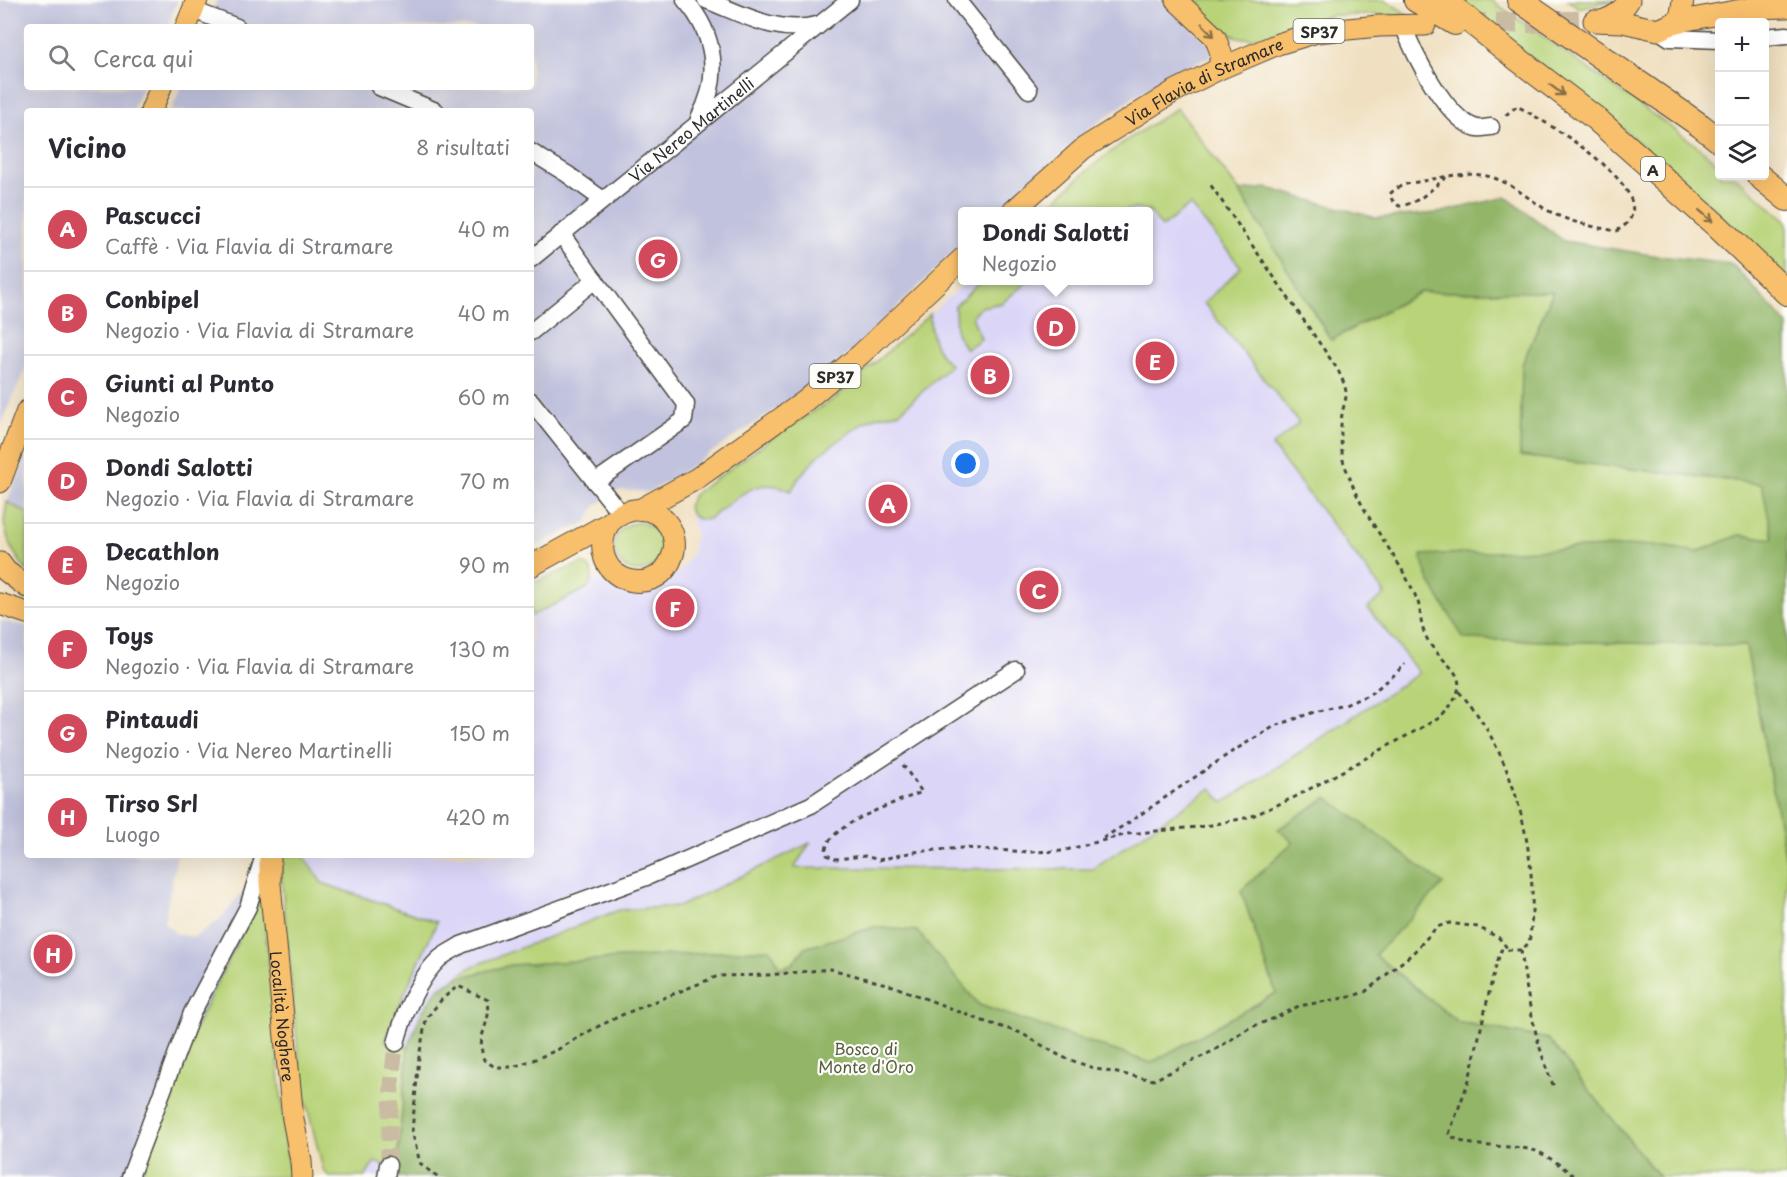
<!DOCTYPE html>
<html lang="it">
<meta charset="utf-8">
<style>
:root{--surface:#fff;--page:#f2f2f3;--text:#2b2b33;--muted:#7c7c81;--line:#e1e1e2;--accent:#d1495b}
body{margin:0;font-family:"Playpen Sans",sans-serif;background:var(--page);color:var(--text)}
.controls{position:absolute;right:18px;top:18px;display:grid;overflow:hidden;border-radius:6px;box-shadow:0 6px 24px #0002}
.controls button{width:54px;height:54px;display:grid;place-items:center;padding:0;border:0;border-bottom:2px solid var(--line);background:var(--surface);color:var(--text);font:30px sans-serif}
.you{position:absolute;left:966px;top:464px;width:21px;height:21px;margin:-15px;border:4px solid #fff;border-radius:50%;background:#1a73e8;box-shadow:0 0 0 9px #1a73e833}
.badge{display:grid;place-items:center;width:39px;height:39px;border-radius:50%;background:var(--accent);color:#fff;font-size:20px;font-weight:700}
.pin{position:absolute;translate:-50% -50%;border:3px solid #fff;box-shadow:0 2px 6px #0006}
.popup{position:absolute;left:958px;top:207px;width:195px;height:78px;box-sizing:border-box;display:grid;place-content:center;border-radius:6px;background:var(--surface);filter:drop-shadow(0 2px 4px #0005);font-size:20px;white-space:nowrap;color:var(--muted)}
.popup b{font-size:22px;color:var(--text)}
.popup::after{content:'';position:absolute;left:50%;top:100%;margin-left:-12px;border:12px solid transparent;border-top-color:var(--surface)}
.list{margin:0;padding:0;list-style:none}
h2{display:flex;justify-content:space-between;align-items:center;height:78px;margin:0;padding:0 24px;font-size:26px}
h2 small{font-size:20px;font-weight:400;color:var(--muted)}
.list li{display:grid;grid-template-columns:39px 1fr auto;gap:18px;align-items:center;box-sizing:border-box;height:84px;padding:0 24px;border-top:2px solid var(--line)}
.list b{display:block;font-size:22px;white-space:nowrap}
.list p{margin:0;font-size:20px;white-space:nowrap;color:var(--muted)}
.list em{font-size:20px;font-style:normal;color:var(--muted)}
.icon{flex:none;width:33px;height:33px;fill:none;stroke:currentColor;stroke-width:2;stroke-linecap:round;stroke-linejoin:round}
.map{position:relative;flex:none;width:1787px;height:1177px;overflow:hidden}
.search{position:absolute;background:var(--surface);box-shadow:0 6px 24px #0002;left:24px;top:24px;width:510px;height:66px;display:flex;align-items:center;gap:15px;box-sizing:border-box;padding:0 21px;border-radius:6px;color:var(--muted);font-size:22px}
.panel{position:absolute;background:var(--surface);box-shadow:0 6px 24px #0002;left:24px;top:108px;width:510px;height:750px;border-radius:6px}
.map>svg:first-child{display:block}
.built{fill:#dbd6f7}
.industrial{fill:#c1c2dd}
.green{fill:#b8d378;stroke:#727f52;stroke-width:1.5}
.forest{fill:#92b568;stroke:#5e704a;stroke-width:1.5}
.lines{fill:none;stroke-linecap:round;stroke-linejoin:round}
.minor-tunnel{stroke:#c9bca3;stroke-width:16;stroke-dasharray:16 8;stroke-linecap:butt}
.major-tunnel{stroke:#c9bca3;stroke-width:21;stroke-dasharray:21 10;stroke-linecap:butt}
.minor-casing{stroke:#494642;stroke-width:19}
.major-casing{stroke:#494642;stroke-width:23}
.highway-casing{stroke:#494642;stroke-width:26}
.path{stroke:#494642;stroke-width:3;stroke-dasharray:4.5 4.5;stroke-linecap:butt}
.minor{stroke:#fff;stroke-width:16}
.major{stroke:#f8bf6c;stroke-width:21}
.highway{stroke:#f8bf6c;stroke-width:24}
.oneway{stroke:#876e48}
.labels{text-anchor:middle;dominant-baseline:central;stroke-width:4.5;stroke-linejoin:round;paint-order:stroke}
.shield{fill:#fdfcf7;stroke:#6a6a68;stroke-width:1.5}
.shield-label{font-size:15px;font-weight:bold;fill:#2b2b2b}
.street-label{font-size:16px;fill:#2b2b2b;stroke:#fdfcf7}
.park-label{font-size:16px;fill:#555d42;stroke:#fdfcf7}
</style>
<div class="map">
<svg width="1787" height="1177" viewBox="0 0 1787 1177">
<rect width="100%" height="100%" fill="#fdfcf7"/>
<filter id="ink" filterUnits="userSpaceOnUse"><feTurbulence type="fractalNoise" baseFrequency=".0167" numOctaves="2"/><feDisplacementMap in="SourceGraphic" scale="12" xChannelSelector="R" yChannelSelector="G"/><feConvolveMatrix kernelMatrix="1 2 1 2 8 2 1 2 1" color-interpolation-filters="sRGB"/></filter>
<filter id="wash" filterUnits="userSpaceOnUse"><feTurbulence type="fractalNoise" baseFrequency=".008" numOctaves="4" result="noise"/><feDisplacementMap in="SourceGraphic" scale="24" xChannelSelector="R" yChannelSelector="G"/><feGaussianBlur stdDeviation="1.35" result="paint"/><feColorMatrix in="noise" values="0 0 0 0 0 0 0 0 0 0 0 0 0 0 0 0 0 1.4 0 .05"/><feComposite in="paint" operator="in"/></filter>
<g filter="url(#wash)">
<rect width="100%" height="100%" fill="#f0e0c1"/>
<path class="built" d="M1177 108 1189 205 1241 267 1204 303 1300 424 1273 446 1385 594 1368 608 1419 673 1223 803 1210 788 1092 869 794 868 809 844 680 906 619 910 421 1013 408 1047 396 1177H329L323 1169 301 1082 279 855H531V584L581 563 589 567 593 576 603 584 630 594 648 590 666 581 680 572 692 554 695 533 688 507 693 495 788 427 834 399 967 281 1149 280V212L1043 211 1084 173 1122 143Z"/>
<path class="industrial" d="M0 0H178L167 27H27V87H142L132 111H27V365L0 425Z
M217 0H1160L1209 44 1211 56 1180 70 1135 96 1090 128 998 211 963 212V243L855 348 801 392 670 480 648 492 619 490 596 505 587 522 531 548V111H171L181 87H531V27H206Z
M27 454V513L7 502Z
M0 621 27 626V855H177L164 923 177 934 194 937 218 921 242 893H262L193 1032 153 1138 141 1177H0Z"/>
<path class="green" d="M1188 0H1385L1409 15H1333L1294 24 1267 35 1252 38H1238L1217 26Z
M1456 0H1491L1692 142 1719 164 1720 176H1734L1787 221V277L1677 174 1603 113Z
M1568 0H1613L1579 8Z
M1177 108 1239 191 1331 340 1420 292 1553 291 1522 365 1520 456 1762 484 1774 539 1739 535 1697 552 1661 546 1465 639 1746 646 1787 865V1177H1659L1548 1039 1458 1022 1374 954 1443 884 1278 829 1293 842 1241 891 1276 993 1151 1063 979 1005 916 931 805 948 792 964 781 968 770 949 511 965 454 979 471 967 619 910 680 906 810 843 794 868 1092 869 1211 788 1223 803 1419 673 1368 608 1385 594 1272 446 1299 423 1204 303 1241 267 1190 205 1162 227 1148 210 1133 209 1118 212 1044 211 1084 173 1122 143Z
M983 280 1028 281 1002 303 981 307 972 316 981 339 966 349 956 333 955 306Z
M930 314C930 335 934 351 951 365L900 412 875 417 863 423 820 454 800 476 791 491C755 473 736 500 709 519 698 521 692 518 688 507L693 495 788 427 834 399Z
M7 502 27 513V572L10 546 4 523Z
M614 547a24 24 0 1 1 48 0a24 24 0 1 1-48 0Z
M582 563C595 568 595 580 586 589L531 616V584Z
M279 855H303L322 883 437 922 393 1019 385 1041 408 1047 396 1170 375 1162 365 1177H329L323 1169 301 1082Z
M262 893 289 1177H141L153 1138 193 1032Z"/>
<path class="forest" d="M1267 188 1376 218 1438 213 1506 197 1564 241 1658 256 1732 264 1787 324V865L1746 646 1464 639 1429 581 1421 555 1654 545 1697 552 1739 535 1773 539 1762 484 1520 456 1522 365 1553 292H1420L1331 340 1239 191Z
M1327 797 1443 884 1375 955 1458 1022 1548 1039 1659 1177H396L408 1047 421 1013 437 990 454 979 511 965 770 949 781 968 792 964 805 948 874 927 917 931 979 1005 1151 1063 1276 993 1241 891 1293 842 1278 829Z"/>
</g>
<g filter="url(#ink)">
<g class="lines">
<path class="minor-tunnel" d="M388 1165 392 1075 396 1043"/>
<path class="major-tunnel" d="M1465 24 1594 21"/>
<g class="minor-casing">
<g id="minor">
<path d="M685 0C716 35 721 78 699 118"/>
<path d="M706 0C743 14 777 35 817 25"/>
<path d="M957 0 1029 90"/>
<path d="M193 10 237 27"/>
<path d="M1403 25C1413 53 1447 121 1477 128 1481 129 1487 127 1491 127"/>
<path d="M1658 30 1670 38 1720 40"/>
<path d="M1764 37 1787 35"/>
<path d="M379 87 436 111"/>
<path d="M531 152 567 174 603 200"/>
<path d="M561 234 686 404 684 420 595 482"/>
<path id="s1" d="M531 259 850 0"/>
<path d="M531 332 595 280"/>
<path d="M531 401 621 514"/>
<path d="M396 1043C404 1014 416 982 438 960 444 954 454 950 461 945L649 876 811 805 1016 670"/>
<path d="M130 1177 192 1013 248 907 264 855"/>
<path d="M386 1177 388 1165"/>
</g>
</g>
<g class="major-casing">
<g id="major">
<path d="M1176 0 1215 37 1221 53 1219 69"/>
<path d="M1594 21 1623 22 1658 30 1676 22 1681 14 1683 0"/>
<path d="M1602 21C1615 17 1622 11 1629 0"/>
<path d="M1676 22 1752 8 1787 7"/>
<path d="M186 27 197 0"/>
<path d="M151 111 161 87"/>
<path id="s2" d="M1012 212 1084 148 1173 92 1219 69 1278 44 1317 32 1379 26 1425 25"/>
<path d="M0 482 27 411"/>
<path d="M641 509 696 479 805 401 861 354 963 258"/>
<path d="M0 563 6 571 27 587"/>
<path d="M531 566 609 523C627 506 654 503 669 526 675 535 676 548 672 557 655 604 581 578 609 523"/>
<path d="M0 604 27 613"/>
<path id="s3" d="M270 855V884L293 1119 301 1161 302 1177"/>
</g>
</g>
<g class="highway-casing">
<path id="highway" d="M1416 0 1455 23
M1444 0 1511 54 1595 118 1716 225 1787 293
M1519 0 1701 126 1720 141
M1759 176 1787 199"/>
</g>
<path class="path" d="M1446 177C1431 190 1418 204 1399 206L1392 200 1390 194C1400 183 1413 183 1428 180 1448 176 1470 171 1491 177 1512 183 1528 199 1547 210 1568 222 1593 227 1617 231 1620 228 1625 226 1628 222 1657 185 1542 120 1517 106L1502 118
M1459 692C1515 751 1542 864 1529 943L1521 950H1501L1492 980 1469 1080 1449 1134C1466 1151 1512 1143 1536 1151 1549 1156 1564 1168 1575 1177
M903 765 922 792C903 800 816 828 827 855L836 859 865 856 879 860 913 852 962 848 1030 852 1062 851 1128 834 1206 826 1250 817 1295 797 1441 717C1485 669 1435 669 1423 629 1420 621 1421 611 1418 602 1401 559 1368 525 1351 481 1349 475 1345 467 1343 460 1341 447 1340 427 1342 414 1343 407 1347 398 1346 392 1345 384 1341 377 1338 370L1210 184
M1103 838 1128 823 1233 751 1275 726 1315 712 1345 705 1370 694 1391 678 1405 664
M1521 950C1527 996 1535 1043 1554 1087
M437 1177 420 1163 412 1131 419 1057 426 1019 442 999 458 986 488 1000C492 1025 475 1033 484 1060L495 1067H513L533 1060 557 1050 593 1029 624 1014 718 976 768 975 831 969 893 986 983 1021 1021 1033 1062 1057 1096 1069 1154 1080 1213 1051 1249 1028 1275 1018 1299 1006 1349 997 1365 992 1412 954 1437 927 1449 923 1478 927 1499 938 1508 949"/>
<use href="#minor" class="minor"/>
<use href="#major" class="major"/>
<use href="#highway" class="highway"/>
</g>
<defs><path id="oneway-shaft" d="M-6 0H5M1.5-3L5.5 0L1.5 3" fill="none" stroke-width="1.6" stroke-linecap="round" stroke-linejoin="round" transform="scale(1.5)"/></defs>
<g class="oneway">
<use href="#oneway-shaft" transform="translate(1208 30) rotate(46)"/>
<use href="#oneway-shaft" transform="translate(1557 90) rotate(37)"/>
<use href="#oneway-shaft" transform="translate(1706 216) rotate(41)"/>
</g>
</g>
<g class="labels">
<g class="shield">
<rect x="1293.5" y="19" width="51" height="24" rx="4.5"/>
<rect x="1641" y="157" width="24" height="24" rx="4.5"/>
<rect x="809.5" y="364" width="51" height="24" rx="4.5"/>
</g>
<g class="shield-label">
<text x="1319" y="31">SP37</text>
<text x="1653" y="169">A</text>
<text x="835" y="376">SP37</text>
</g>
<g class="street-label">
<text stroke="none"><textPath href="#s2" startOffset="234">Via Flavia di Stramare</textPath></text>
<text stroke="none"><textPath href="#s1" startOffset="206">Via Nereo Martinelli</textPath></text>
<text stroke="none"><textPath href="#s3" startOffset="162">Località Noghere</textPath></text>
</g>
<g class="park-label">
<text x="866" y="1048">Bosco di<tspan x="866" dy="18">Monte d'Oro</tspan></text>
</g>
</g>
</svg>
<div class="controls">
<button>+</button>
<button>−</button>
<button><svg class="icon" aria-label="layers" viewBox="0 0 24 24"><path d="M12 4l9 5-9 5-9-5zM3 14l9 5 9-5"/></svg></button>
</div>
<div class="you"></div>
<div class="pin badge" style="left:888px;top:504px">A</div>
<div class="pin badge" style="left:990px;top:375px">B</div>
<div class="pin badge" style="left:1039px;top:590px">C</div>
<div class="pin badge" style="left:1056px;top:327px">D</div>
<div class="popup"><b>Dondi Salotti</b>Negozio</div>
<div class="pin badge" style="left:1155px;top:361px">E</div>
<div class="pin badge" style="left:675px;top:608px">F</div>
<div class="pin badge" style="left:658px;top:259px">G</div>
<div class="pin badge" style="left:53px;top:954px">H</div>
<div class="search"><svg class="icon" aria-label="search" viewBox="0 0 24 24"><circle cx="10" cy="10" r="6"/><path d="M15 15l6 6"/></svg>Cerca qui</div>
<section class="panel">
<h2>Vicino<small>8 risultati</small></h2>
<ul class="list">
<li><span class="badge">A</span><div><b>Pascucci</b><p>Caffè · Via Flavia di Stramare</p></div><em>40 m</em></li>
<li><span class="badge">B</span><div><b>Conbipel</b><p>Negozio · Via Flavia di Stramare</p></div><em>40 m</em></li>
<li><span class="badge">C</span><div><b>Giunti al Punto</b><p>Negozio</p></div><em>60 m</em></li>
<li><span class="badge">D</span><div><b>Dondi Salotti</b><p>Negozio · Via Flavia di Stramare</p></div><em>70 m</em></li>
<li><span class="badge">E</span><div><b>Decathlon</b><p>Negozio</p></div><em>90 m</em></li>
<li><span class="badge">F</span><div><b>Toys</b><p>Negozio · Via Flavia di Stramare</p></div><em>130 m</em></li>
<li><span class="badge">G</span><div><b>Pintaudi</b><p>Negozio · Via Nereo Martinelli</p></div><em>150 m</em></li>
<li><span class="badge">H</span><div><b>Tirso Srl</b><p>Luogo</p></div><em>420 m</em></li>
</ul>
</section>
</div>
